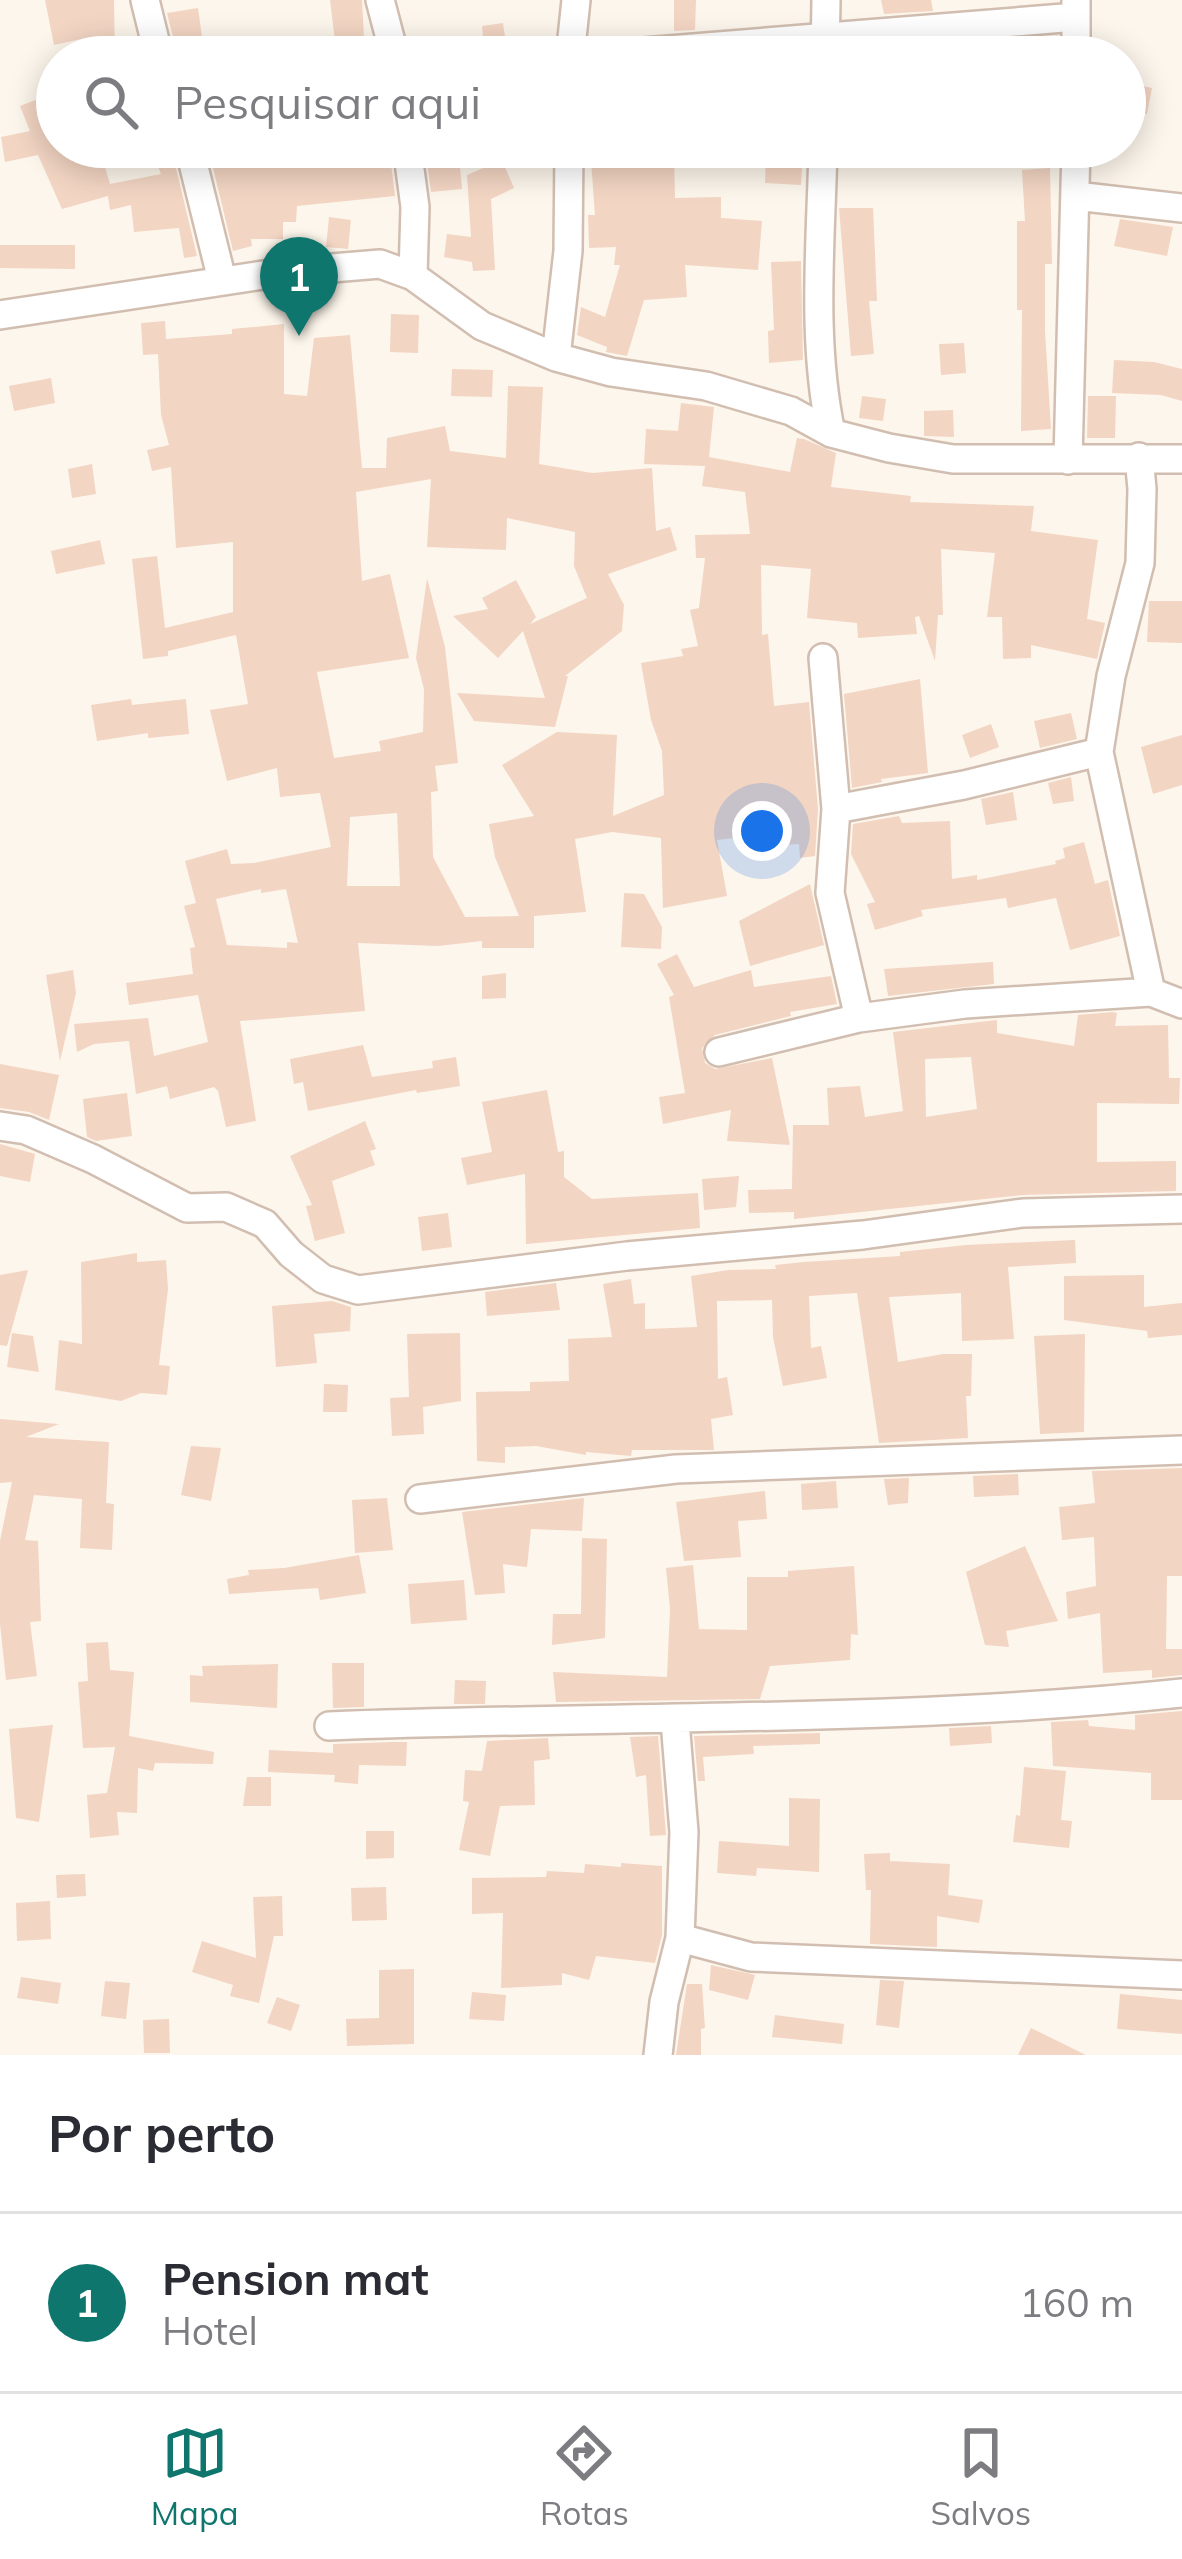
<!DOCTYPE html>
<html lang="pt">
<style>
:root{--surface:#fff;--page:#f7f7f7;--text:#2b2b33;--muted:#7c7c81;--line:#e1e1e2;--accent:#0f766e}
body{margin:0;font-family:Mulish,sans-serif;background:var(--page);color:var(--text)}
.you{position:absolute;left:762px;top:831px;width:42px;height:42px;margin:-30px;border:9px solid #fff;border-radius:50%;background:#1a73e8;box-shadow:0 0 0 18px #1a73e833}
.badge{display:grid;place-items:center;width:78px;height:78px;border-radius:50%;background:var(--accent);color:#fff;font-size:39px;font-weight:700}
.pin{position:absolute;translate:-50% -99px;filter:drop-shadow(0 3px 6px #0008)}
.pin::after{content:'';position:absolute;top:63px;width:42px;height:36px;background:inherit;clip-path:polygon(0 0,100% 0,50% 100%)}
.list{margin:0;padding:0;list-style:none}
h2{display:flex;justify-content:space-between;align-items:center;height:156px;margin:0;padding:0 48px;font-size:51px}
h2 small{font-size:39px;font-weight:400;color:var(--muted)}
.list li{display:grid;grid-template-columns:78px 1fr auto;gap:36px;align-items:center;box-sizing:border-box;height:180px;padding:0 48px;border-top:3px solid var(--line)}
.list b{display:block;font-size:45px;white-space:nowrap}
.list p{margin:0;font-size:39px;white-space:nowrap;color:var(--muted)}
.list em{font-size:39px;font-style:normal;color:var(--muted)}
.icon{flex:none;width:66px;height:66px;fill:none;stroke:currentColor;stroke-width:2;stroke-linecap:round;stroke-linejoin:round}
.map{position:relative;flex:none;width:1182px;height:2055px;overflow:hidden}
.search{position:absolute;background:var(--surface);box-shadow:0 6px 30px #0003;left:36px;right:36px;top:36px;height:132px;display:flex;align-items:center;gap:30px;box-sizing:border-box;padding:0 42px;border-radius:66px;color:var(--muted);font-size:45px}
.sheet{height:336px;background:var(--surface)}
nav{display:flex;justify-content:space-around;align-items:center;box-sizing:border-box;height:168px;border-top:3px solid var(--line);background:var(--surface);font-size:33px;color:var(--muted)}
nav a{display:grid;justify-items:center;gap:6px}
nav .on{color:var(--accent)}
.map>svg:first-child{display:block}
.building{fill:#f3d5c3;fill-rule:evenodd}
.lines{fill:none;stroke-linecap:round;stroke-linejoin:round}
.street-casing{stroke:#d1beb0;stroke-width:32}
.street{stroke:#fff;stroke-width:27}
</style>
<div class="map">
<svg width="1182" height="2055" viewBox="0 0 1182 2055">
<rect width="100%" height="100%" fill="#fdf6ec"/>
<path class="building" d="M45 0H114L115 57H93L90 37 54 45Z
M330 0H362L365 57H337Z
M674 0H696L695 30 674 31Z
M881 0H931L933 11 884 14Z
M198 8 203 44 176 49 167 13Z
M503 23 508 57H485L482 26Z
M1125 82 1152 88 1147 114 1125 110Z
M48 95 57 118V147H99L110 184 161 174 153 154 171 147 197 256 184 258 179 228 134 232 131 205 110 210 108 196 62 209 38 155 5 162 1 137 30 131 20 106Z
M208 147H237L241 162 271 147H389L395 196 297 206 296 222H283V239H251L252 246 233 251Z
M425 147H438L439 158 459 156 462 189 431 192Z
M590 147H628L629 154 674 153 675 198 721 197V218L762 221 758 270 685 265 687 297 644 300 627 356 606 352 607 347 577 335 581 307 605 317 620 265H614L616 247 589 248 588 215H595Z
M766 147H803L801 185 765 183Z
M502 160 514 188 491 199 495 270 473 271 472 262 444 257 447 234 471 237 467 175Z
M1050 168 1052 264H1045V331L1051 429 1021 431 1022 310H1017V221H1025L1022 170Z
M839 208H873L877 301H869L874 354 851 356Z
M329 217 351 220 348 249 326 247Z
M1120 219 1173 227 1167 256 1114 246Z
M0 245H75V269L0 268Z
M801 261 803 360 769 363 768 331 774 330 771 262Z
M391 314 419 315 418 353 390 352Z
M165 321 166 339 232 334V329L284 324V394L307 396 314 338 350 335 362 468H386L387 438 445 426 450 451 506 458 508 386 543 387 539 464 592 473 652 468 656 531 670 527 677 550 608 574 624 605 622 631 565 676H568L555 727 474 721 457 693 545 698 523 631 498 658 453 616 488 609 482 598 516 580 536 617 530 624 587 598 574 566 575 532 507 518 506 550 427 547 431 479 356 492 362 581 390 574 409 658 317 672 334 758 381 751 379 741 423 732 424 689 416 658 427 578 445 647 458 763 435 766 438 791 431 792 433 857 465 917 519 916 495 857 489 824 534 816 502 765 557 732 617 735 613 816 664 795 662 751 651 720 641 663 683 656 681 649 698 646 690 610 699 608 705 558H696L695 535 750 534 745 492 702 486 705 466 644 464 646 429 678 431 681 403 714 407 709 457 790 472 797 438 804 439 836 453 831 487 911 496 910 502 1034 506 1031 531 1098 540 1087 619 1105 623 1097 659 1031 645V658L1003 659 1002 617H987L995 553 941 549 943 615H938L935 661 919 616 915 617 917 634 858 638 857 623 807 618 811 569 761 565 762 635 768 634 774 706 809 702 818 809 815 856 800 858 799 844 767 846 766 834 717 840 727 896 663 908 661 838 612 832 575 839 586 912 534 916V948H482V941L438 946 358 943 365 1011 240 1021 256 1121 226 1127 218 1091 214 1087 170 1099 167 1086 136 1094 129 1041 94 1044 77 1052 74 1024 148 1018 154 1056 208 1042 198 995 129 1005 126 983 193 974 190 948 195 947 184 906 196 903 185 861 227 849 231 864 254 863 331 847 320 793 280 797 277 768 227 781 210 710 248 704 236 635 168 651V656L143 659 132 559 157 556 165 628 233 612V542L176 548 171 467 152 471 147 450 169 445 161 415 158 354 143 355 141 323ZM397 813 400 886H347L350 817ZM261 889V893L286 889 298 943 287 942V948L227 945 216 899Z
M964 343 966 373 941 375 939 344Z
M1114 360 1154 362 1182 369V401L1161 395 1112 393Z
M452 369 493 370 492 397 451 396Z
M51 378 55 403 14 411 9 386Z
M862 396 886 399 883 421 859 418Z
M1088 396H1116L1115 438H1087Z
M953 410 954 437 924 436V411Z
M92 464 96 494 72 498 68 469Z
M100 540 105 564 56 574 51 551Z
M1149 601H1182V643L1147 642Z
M920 679 928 773 881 779 882 782 852 788 844 694Z
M131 699 132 705 186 699 189 734 148 738V733L97 741 91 705Z
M1071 713 1077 739 1040 748 1034 721Z
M991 724 999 747 970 758 962 735Z
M1182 735V785L1153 794 1141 747Z
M1071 777 1074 801 1053 804 1048 783Z
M1013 792 1017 820 986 825 981 799Z
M899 816 902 823 950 821 952 879 977 875V880L1056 864 1055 861 1065 858 1063 848 1084 842 1095 884 1108 880 1120 936 1070 950 1056 898 1008 908 1006 898 921 910 923 916 875 930 867 904 875 902 851 854 853 824Z
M810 884 824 945 750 966 739 921Z
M624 893 644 894 662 927 661 949 621 947Z
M677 954 694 987 751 970 754 987 831 976 837 1004 790 1012 791 1016 715 1035 702 1048 705 1063 715 1069 772 1058 790 1145 727 1141 731 1110 663 1124 659 1097 685 1093 669 997 674 995 657 964Z
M993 962 994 984 888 996 884 969Z
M73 970 76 993 60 1061 46 975Z
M506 973V998L482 999V976Z
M1113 1012 1117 1013 1115 1026 1168 1025 1169 1078H1180L1179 1104 1097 1103V1162L1176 1161V1191L1022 1195 794 1219V1212L749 1213 748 1190 792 1189 793 1125H829L827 1088 860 1086 865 1117 903 1111 893 1032 997 1020V1033L1074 1046 1078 1015ZM971 1057 977 1109 926 1117 925 1059Z
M363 1045 372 1077 433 1068 432 1061 456 1057 460 1086 417 1093 416 1090 308 1111 303 1082 294 1084 290 1059Z
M0 1064 59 1075 49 1120 29 1112 0 1108Z
M547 1090 558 1152 564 1151V1177L592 1199 698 1193 700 1228 526 1244 525 1174 467 1185 461 1158 492 1152 482 1102Z
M127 1093 132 1136 96 1141 87 1137 83 1099Z
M365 1121 376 1149 370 1151 375 1165 332 1181 345 1233 315 1241 306 1206 312 1205 290 1156Z
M0 1144 35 1154 30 1182 0 1176Z
M739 1176 736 1207 704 1210 702 1179Z
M448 1213 452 1247 422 1251 418 1217Z
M1075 1240 1076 1263 1008 1267 1014 1339 962 1341 961 1293 889 1297 898 1362 943 1354H972L971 1396H966L968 1438 879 1443 857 1293 809 1296 811 1348 821 1346 827 1378 783 1386 773 1337 772 1300 717 1301 718 1379 727 1377 733 1415 711 1419 714 1450H632L631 1456 586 1452V1455L536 1446 505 1447V1463L477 1461 476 1392 530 1391V1382L569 1381 568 1339 612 1337 603 1284 631 1279 634 1304 645 1303V1329L697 1327 691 1276 728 1270 776 1269 775 1265 804 1262 900 1256V1252L966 1245Z
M137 1253V1262L166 1260 168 1289 159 1365 170 1366 167 1395 141 1393 121 1401 55 1390 59 1340 82 1344 81 1262Z
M28 1270 7 1346 0 1345V1275Z
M1144 1275V1307L1182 1303V1335L1148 1338 1147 1331 1064 1320V1276Z
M556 1283 560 1310 487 1316 485 1292Z
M332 1301 351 1307 350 1331 314 1334 317 1363 276 1367 272 1306Z
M12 1333 33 1336 39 1372 7 1367Z
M460 1333 461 1401 423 1407 424 1434 392 1436 390 1398 409 1397 407 1334Z
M1085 1334 1084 1432 1040 1434 1034 1336Z
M324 1384 348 1385 347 1412H323Z
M0 1419 59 1424 26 1437 109 1442 106 1503 114 1504 112 1550 80 1548 82 1499 34 1495 25 1540 38 1541 41 1621 30 1622 37 1676 6 1680 0 1624V1541L12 1482 0 1483Z
M191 1446 221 1448 211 1501 181 1495Z
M1182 1468V1576H1167L1166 1649H1182V1675L1152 1678V1670L1103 1673 1100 1613 1068 1619 1066 1592 1096 1586 1094 1537 1062 1540 1059 1507 1095 1503 1092 1471Z
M1018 1474 1019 1495 974 1497 973 1476Z
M909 1478 908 1503 888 1505 884 1479Z
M836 1481 838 1508 802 1510 801 1484Z
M765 1491 767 1519 738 1521 741 1557 684 1561 676 1502Z
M387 1498 393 1550 355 1553 352 1500Z
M584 1498 582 1531 531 1529 527 1567 503 1564 505 1593 475 1595 462 1512Z
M582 1538 607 1539 605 1638 552 1645 553 1614H581Z
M1025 1546 1058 1621 1006 1631 1009 1647 985 1645 966 1572Z
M359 1555 366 1593 320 1600 318 1588 229 1594 227 1579 249 1575 248 1570 284 1568Z
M693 1565 699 1629 747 1630V1577H788V1571L854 1566 858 1635 851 1634 850 1660 770 1666 760 1699 556 1702 553 1672 667 1677 670 1609 666 1568Z
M464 1580 467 1620 411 1624 408 1584Z
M108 1642 110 1670 134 1672 129 1736 214 1752 213 1764 155 1763 153 1771 138 1768 137 1813 117 1812 119 1835 90 1838 87 1795 107 1793 115 1747 83 1748 78 1682 88 1681 86 1643Z
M332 1663H364V1707L333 1708Z
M278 1664 277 1708 190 1702V1675L203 1676 202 1666Z
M455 1680 486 1681 485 1704H454Z
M1182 1711V1800H1151V1773L1053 1766 1051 1722 1088 1720 1089 1726 1135 1730V1715Z
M53 1725 39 1822 16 1818 9 1729Z
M991 1726 992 1743 950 1746 949 1728Z
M820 1733V1744L753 1746 754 1754 703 1757 705 1781H698L694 1736Z
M658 1736 666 1835 650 1836 646 1775 636 1777 630 1737Z
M548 1738 550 1759 534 1761 535 1805 500 1806 490 1856 459 1850 469 1802 463 1801 465 1770 482 1771 487 1741Z
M393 1742H407L406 1766 359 1765 358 1784 334 1782 335 1775 268 1772 269 1750 333 1753V1744Z
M1024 1767 1066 1771 1061 1820 1072 1821 1069 1848 1013 1842 1016 1815 1020 1816Z
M247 1777H271V1806H243Z
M789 1798 820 1799 819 1872 757 1868 756 1876 717 1873 719 1841 789 1846Z
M366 1831H394V1858L366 1859Z
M890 1853V1861L950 1864 948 1895 983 1900 979 1923 937 1916V1947L870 1944 871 1890H866L864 1854Z
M621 1863 662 1866V1935L655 1963 596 1956 589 1980 562 1973V1985L501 1988 503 1913 472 1914V1878L546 1877 547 1871 584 1873 585 1864 621 1867Z
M85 1874 86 1896 57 1898 56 1875Z
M386 1887 387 1920 352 1921 351 1888Z
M282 1896 283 1936H274L259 2003 230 1996 233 1985 192 1972 202 1941 256 1958 253 1897Z
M50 1901 51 1939 17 1941 16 1903Z
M711 1965 755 1975 748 2000 709 1990Z
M414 1969V2044L347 2046 346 2019 379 2018V1970Z
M21 1977 61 1983 58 2004 17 1998Z
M880 1980 904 1981 899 2028 876 2025Z
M105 1981 130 1983 126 2019 101 2016Z
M687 1984H702L705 2028 701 2029V2055H676Z
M472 1992 506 1995 504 2021 469 2019Z
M1120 1994 1182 2000V2034L1117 2029Z
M277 1997 300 2005 291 2031 267 2023Z
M775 2015 844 2024 842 2044 772 2037Z
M169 2019 170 2053H144L143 2020Z
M1031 2028 1086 2055H1018Z"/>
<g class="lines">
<g class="street-casing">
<path id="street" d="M145 0 159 57
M380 0 395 57
M825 56 826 0
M570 57 576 0
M581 57 1076 17
M1076 57V0
M189 147 222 280
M407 147 415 207 413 276
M823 147C821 242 811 339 831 433
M1076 196 1182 208
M0 315 283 272 380 264 413 276 482 326 556 357 611 372 706 386 791 411 831 433 889 448 953 459H1182
M556 357 568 251 569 147
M1139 457 1142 489 1140 563 1111 676 1099 752 1151 992
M1068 460 1076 147
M823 658 836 809 830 893 859 1018
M836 809 964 785 1099 752
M719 1052 859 1018 965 1004 1151 992 1182 1004
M0 1126 26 1130 93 1159 187 1208 226 1207 265 1224 291 1254 323 1279 358 1290 627 1256 863 1235 1023 1213 1182 1209
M420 1499 676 1469 1182 1450
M329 1726C614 1715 899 1723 1182 1693
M680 1938 751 1957 1182 1975
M658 2055 664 2002 680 1938 684 1832 675 1721"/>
</g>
<use href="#street" class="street"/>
</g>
</svg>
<div class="you"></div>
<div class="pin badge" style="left:299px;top:336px">1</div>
<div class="search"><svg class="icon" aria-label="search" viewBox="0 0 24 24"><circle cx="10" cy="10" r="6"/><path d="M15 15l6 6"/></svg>Pesquisar aqui</div>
</div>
<section class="sheet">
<h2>Por perto<small></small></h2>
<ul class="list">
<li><span class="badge">1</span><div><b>Pension mat</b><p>Hotel</p></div><em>160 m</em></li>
</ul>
</section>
<nav>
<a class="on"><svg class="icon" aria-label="map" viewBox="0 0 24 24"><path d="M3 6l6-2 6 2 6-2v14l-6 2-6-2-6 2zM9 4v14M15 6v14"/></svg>Mapa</a>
<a><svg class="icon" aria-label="directions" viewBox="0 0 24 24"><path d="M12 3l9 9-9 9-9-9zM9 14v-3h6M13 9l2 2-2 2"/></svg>Rotas</a>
<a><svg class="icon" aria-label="saved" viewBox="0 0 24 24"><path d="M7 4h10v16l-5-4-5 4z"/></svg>Salvos</a>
</nav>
